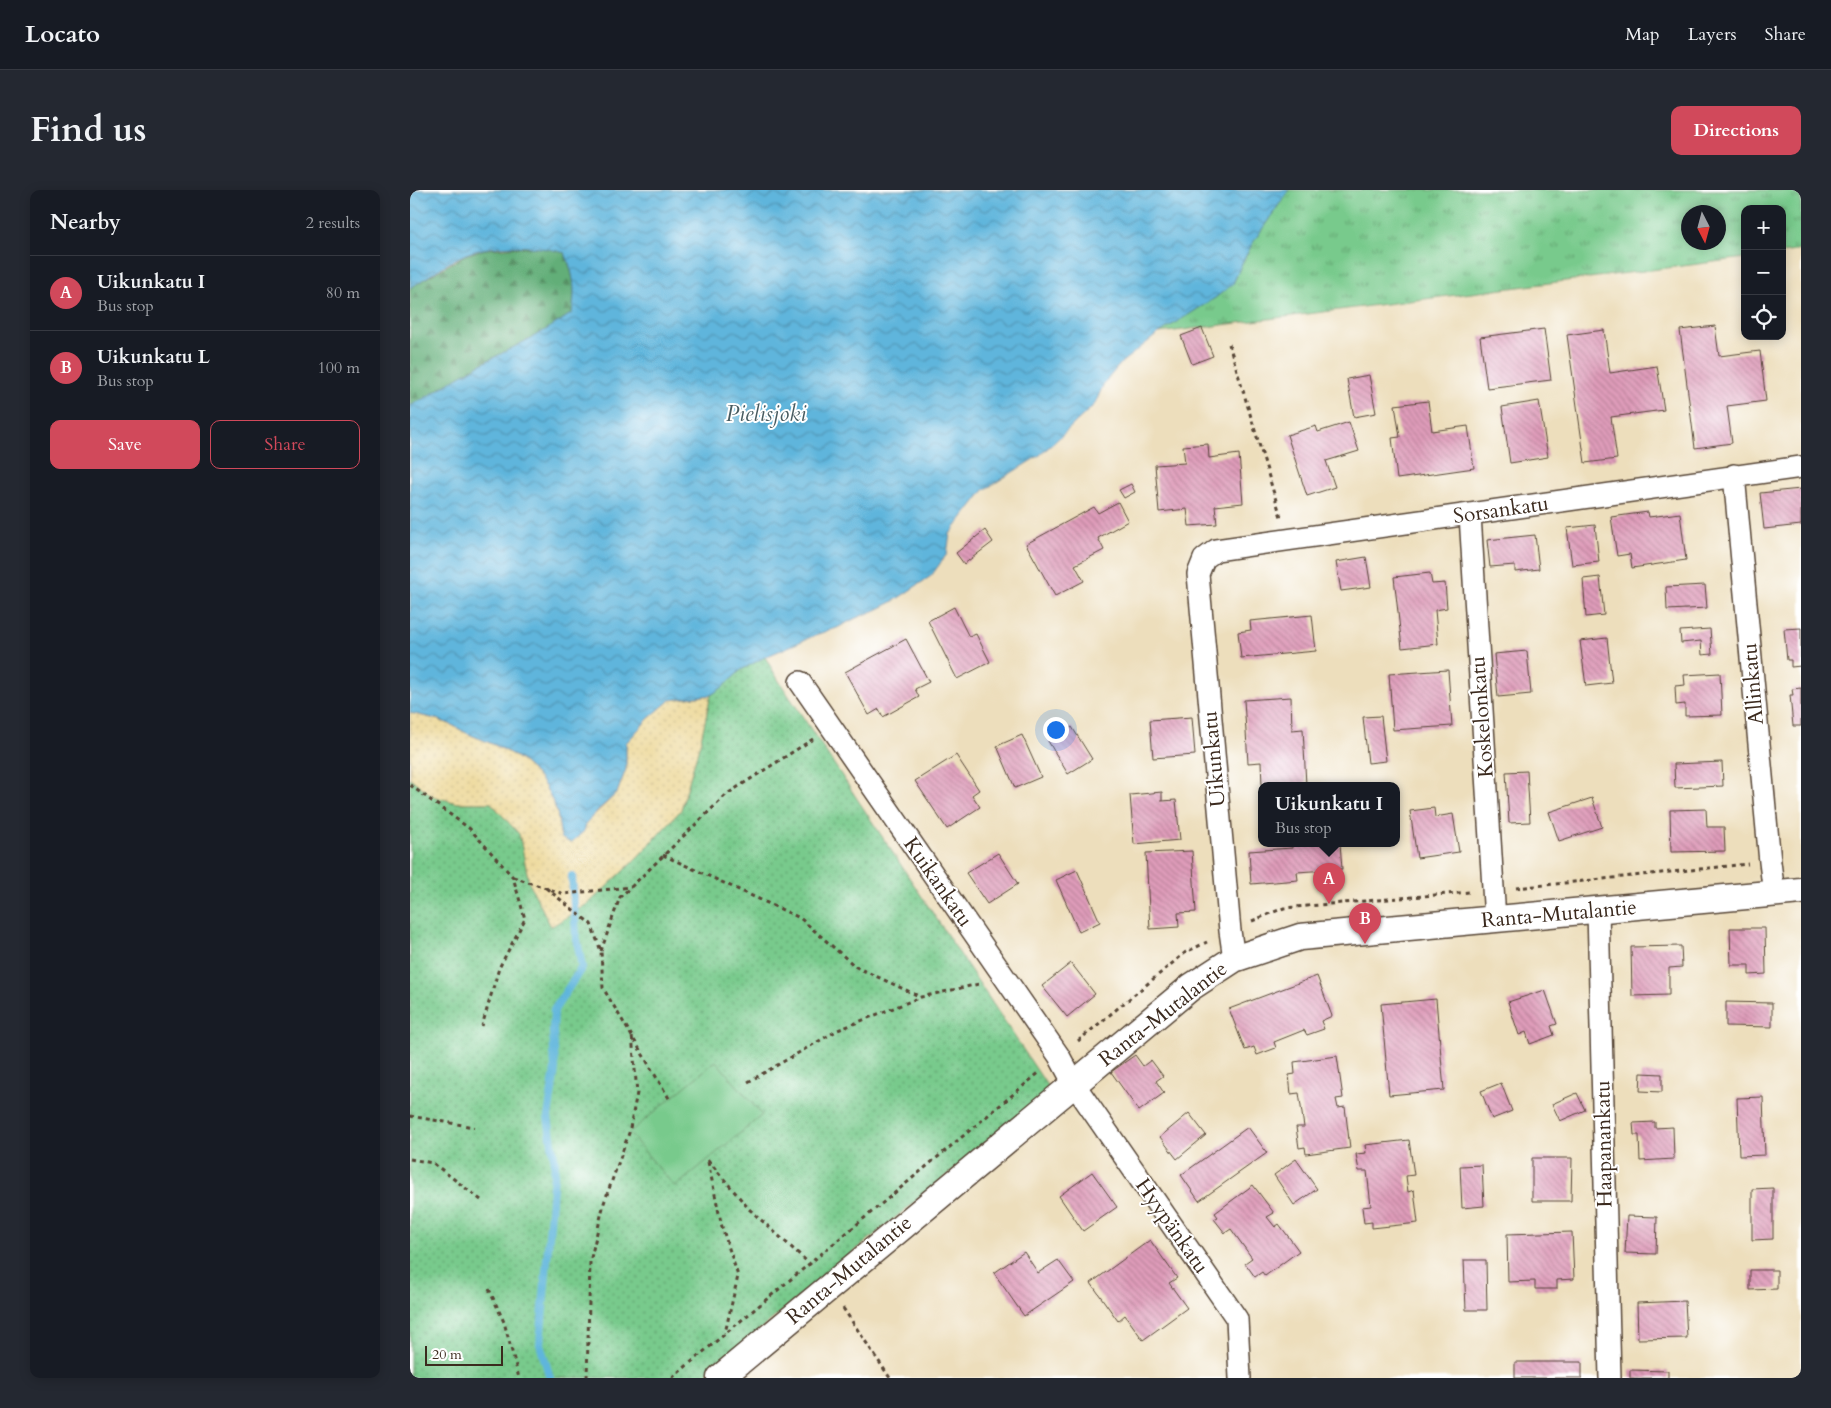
<!DOCTYPE html>
<meta charset="utf-8">
<style>
:root{--surface:#171b24;--page:#242831;--text:#f1f3f6;--muted:#9ea1a6;--line:#363941;--accent:#d1495b}
body{margin:0;font-family:Cardo,serif;background:var(--page);color:var(--text)}
.controls{position:absolute;right:15px;top:15px;display:grid;overflow:hidden;border-radius:10px;box-shadow:0 2px 12px #0003}
.controls button{width:45px;height:45px;display:grid;place-items:center;padding:0;border:0;border-bottom:1px solid var(--line);background:var(--surface);color:var(--text);font:25px sans-serif}
.compass{position:absolute;left:1271px;top:15px;width:45px;height:45px;border-radius:50%;background:var(--surface);box-shadow:0 2px 12px #0003;rotate:174deg}
.scale{position:absolute;left:15px;bottom:12px;width:78px;box-sizing:border-box;padding-left:5px;border:2px solid #3b2a1e;border-top:0;font-size:14px;line-height:18px;white-space:nowrap;color:#3b2a1e;-webkit-text-stroke:4px #fff;paint-order:stroke}
.you{position:absolute;left:645px;top:539px;width:18px;height:18px;margin:-12px;border:4px solid #fff;border-radius:50%;background:#1a73e8;box-shadow:0 0 0 8px #1a73e833}
.badge{display:grid;place-items:center;width:32px;height:32px;border-radius:50%;background:var(--accent);color:#fff;font-size:16px;font-weight:700}
.pin{position:absolute;translate:-50% -41px;filter:drop-shadow(0 1px 2px #0008)}
.pin::after{content:'';position:absolute;top:26px;width:18px;height:15px;background:inherit;clip-path:polygon(0 0,100% 0,50% 100%)}
.popup{position:absolute;left:848px;top:592px;width:142px;height:65px;box-sizing:border-box;display:grid;place-content:center;border-radius:10px;background:var(--surface);filter:drop-shadow(0 1px 4px #0005);font-size:16px;white-space:nowrap;color:var(--muted)}
.popup b{font-size:19px;color:var(--text)}
.popup::after{content:'';position:absolute;left:50%;top:100%;margin-left:-10px;border:10px solid transparent;border-top-color:var(--surface)}
.list{margin:0;padding:0;list-style:none}
h2{display:flex;justify-content:space-between;align-items:center;height:65px;margin:0;padding:0 20px;font-size:21px}
h2 small{font-size:16px;font-weight:400;color:var(--muted)}
.list li{display:grid;grid-template-columns:32px 1fr auto;gap:15px;align-items:center;box-sizing:border-box;height:75px;padding:0 20px;border-top:1px solid var(--line)}
.list b{display:block;font-size:19px;white-space:nowrap}
.list p{margin:0;font-size:16px;white-space:nowrap;color:var(--muted)}
.list em{font-size:16px;font-style:normal;color:var(--muted)}
.actions{display:flex;gap:10px;padding:15px 20px}
.actions a{flex:1;padding:11px 0;border:1px solid var(--accent);border-radius:10px;text-align:center;font-size:18px;color:var(--accent)}
.actions .main{background:var(--accent);color:#fff}
.icon{flex:none;width:28px;height:28px;fill:none;stroke:currentColor;stroke-width:2;stroke-linecap:round;stroke-linejoin:round}
.map{position:relative;flex:none;width:1391px;height:1188px;overflow:hidden;border-radius:10px}
header{display:flex;align-items:center;gap:30px;box-sizing:border-box;height:70px;padding:0 25px;background:var(--surface);border-bottom:1px solid var(--line)}
header strong{font-size:24px}
nav{display:flex;gap:28px;margin-inline-start:auto;font-size:18px}
.intro{display:flex;align-items:center;justify-content:space-between;box-sizing:border-box;height:120px;padding:0 30px}
h1{margin:0;font-size:35px}
.button{padding:12px 22px;border-radius:10px;background:var(--accent);color:#fff;font-size:18px;font-weight:700}
main{display:flex;gap:30px;padding:0 30px}
aside{flex:1;background:var(--surface);border-radius:10px;box-shadow:0 2px 12px #0003}
.map>svg:first-child{display:block}
.grass{fill:url(#grass-tufts);stroke:#5a7a55;fill-rule:evenodd}
.forest{fill:url(#forest-firs);stroke:#4e6c4b}
.sand{fill:url(#sand-dots);stroke:#94825e}
.park{fill:url(#park-dots);stroke:#5a7a55}
.garden{fill:#78ca8c;stroke:#5a7a55}
.water{fill:url(#water-waves);stroke:#4d707d}
.lines{fill:none;stroke-linecap:round;stroke-linejoin:round}
.stream{stroke:#5fb5dc;stroke-width:8}
.building{fill:url(#building-back-hatch)}
.minor-casing{stroke:#564536;stroke-width:24}
.tertiary-casing{stroke:#564536;stroke-width:29}
.path{stroke:#564536;stroke-width:3;stroke-dasharray:4 4;stroke-linecap:butt}
.minor{stroke:#fff;stroke-width:21}
.tertiary{stroke:#fff;stroke-width:26}
.labels{text-anchor:middle;dominant-baseline:central;stroke-width:4;stroke-linejoin:round;paint-order:stroke}
.street-label{font-size:21px;fill:#3b2a1e;stroke:#fff}
.water-label{font-size:22px;font-style:italic;fill:#485b60;stroke:#fff}
</style>
<header>
<strong>Locato</strong>
<nav><a>Map</a><a>Layers</a><a>Share</a></nav>
</header>
<div class="intro"><h1>Find us</h1><a class="button">Directions</a></div>
<main>
<aside>
<h2>Nearby<small>2 results</small></h2>
<ul class="list">
<li><span class="badge">A</span><div><b>Uikunkatu I</b><p>Bus stop</p></div><em>80 m</em></li>
<li><span class="badge">B</span><div><b>Uikunkatu L</b><p>Bus stop</p></div><em>100 m</em></li>
</ul>
<div class="actions"><a class="main">Save</a><a>Share</a></div>
</aside>
<div class="map">
<svg width="1391" height="1188" viewBox="0 0 1391 1188">
<defs>
<pattern id="grass-tufts" width="24" height="20" patternUnits="userSpaceOnUse" patternTransform="scale(1.25)"><rect width="24" height="20" fill="#78ca8c"/><path d="M3 7l-1-3M5 7V3M7 7l1-3M15 17l-1-3M17 17v-4M19 17l1-3" fill="none" stroke="#64a472"/></pattern>
<pattern id="forest-firs" width="22" height="20" patternUnits="userSpaceOnUse" patternTransform="scale(1.25)"><rect width="22" height="20" fill="#62ae78"/><path d="M5 1l3.5 6h-7zM16 11l3.5 6h-7z" fill="#528e62"/></pattern>
<pattern id="sand-dots" width="8" height="8" patternUnits="userSpaceOnUse" patternTransform="scale(1.25)"><rect width="8" height="8" fill="#eeda9e"/><path d="M2 2h.1M6 6h.1" fill="none" stroke="#cdbb88" stroke-width="1.8" stroke-linecap="round"/></pattern>
<pattern id="park-dots" width="8" height="8" patternUnits="userSpaceOnUse" patternTransform="scale(1.25)"><rect width="8" height="8" fill="#78ca8c"/><path d="M2 2h.1M6 6h.1" fill="none" stroke="#64a472" stroke-width="1.8" stroke-linecap="round"/></pattern>
<pattern id="water-waves" width="16" height="10" patternUnits="userSpaceOnUse" patternTransform="scale(1.25)"><rect width="16" height="10" fill="#5fb5dc"/><path d="M0 5q4-4 8 0t8 0" fill="none" stroke="#5093b2"/></pattern>
<pattern id="building-back-hatch" width="6" height="6" patternUnits="userSpaceOnUse" patternTransform="scale(1.25)"><rect width="6" height="6" fill="#df9cba"/><path d="M-1 5l2 2M0 0l6 6M5-1l2 2" fill="none" stroke="#b67f97"/></pattern>
</defs>
<rect width="100%" height="100%" fill="#fff"/>
<filter id="ink" filterUnits="userSpaceOnUse"><feTurbulence type="fractalNoise" baseFrequency=".02" numOctaves="2"/><feDisplacementMap in="SourceGraphic" scale="10" xChannelSelector="R" yChannelSelector="G"/><feConvolveMatrix kernelMatrix="1 2 1 2 8 2 1 2 1" color-interpolation-filters="sRGB"/></filter>
<filter id="wash" filterUnits="userSpaceOnUse"><feTurbulence type="fractalNoise" baseFrequency=".0096" numOctaves="4" result="noise"/><feDisplacementMap in="SourceGraphic" scale="20" xChannelSelector="R" yChannelSelector="G"/><feGaussianBlur stdDeviation="1.12" result="paint"/><feColorMatrix in="noise" values="0 0 0 0 0 0 0 0 0 0 0 0 0 0 0 0 0 1.4 0 .05"/><feComposite in="paint" operator="in"/></filter>
<g filter="url(#wash)">
<rect width="100%" height="100%" fill="#eddebc"/>
<path class="grass" d="M879 0H1391V60L1372 63V19H1335V68L749 143 805 108 823 94 832 73 844 51ZM1278 22H1308V52H1278Z"/>
<path class="forest" d="M115 57H135L155 63C164 87 166 98 162 123 127 148 87 164 50 186 33 196 18 207 0 216V98L55 65 75 59Z"/>
<path class="sand" d="M301 505 291 550 271 620 225 670 179 713 141 737 119 693 109 644 81 613H47L22 606 0 588V523C12 526 26 528 37 533 45 536 53 542 61 545 101 561 129 575 145 617 149 626 149 638 151 647L174 641 177 632 207 603 216 579V553L238 529 260 510Z"/>
<path class="park" d="M355 467 369 491 640 900 291 1188H0V588L22 606 47 613H81L109 644 119 693 141 737 179 713 225 670 271 620 291 550 301 505 313 497 331 480Z"/>
<path class="garden" d="M306 871 352 925 265 997 219 943Z"/>
<path class="water" d="M0 0H879L844 51 832 73 823 94 805 108 749 143 712 172 694 193 685 214 649 248 630 265 574 300 540 344 537 364 521 386 484 411 466 420 446 428 427 438 408 444 355 467 331 480 313 497 301 505 260 510 238 529 216 553V579L207 603 188 620 177 632 174 641 161 653 151 648C149 638 149 626 145 617 129 575 101 561 61 545 53 542 46 536 37 533 26 528 12 526 0 523V216C18 207 33 196 50 186 87 164 127 148 162 123 166 99 164 85 155 63 126 55 85 53 56 64 39 71 17 88 0 98Z"/>
<g class="lines">
<path class="stream" d="M140 1188 130 1154 145 973 138 927 145 879 143 841 144 820 172 777 166 745 162 686"/>
</g>
<g id="blocks">
<path class="building" d="M1305 136 1309 166 1350 161 1356 211 1317 216 1322 253 1285 258 1270 140Z
M792 138 803 166 782 174 771 146Z
M1134 139 1141 190 1077 198 1070 147Z
M1194 140 1200 183 1247 176 1254 220 1201 227 1207 269 1175 273 1157 145Z
M959 185 966 223 944 227 937 189Z
M1018 211 1022 241 1058 236 1064 278 987 289 982 248 990 247 985 215Z
M1129 211 1138 267 1100 273 1092 217Z
M939 232 949 261 916 271 925 297 897 306 877 245 906 236 908 242Z
M798 254 799 268 829 264 833 313 805 316 807 334 779 336 777 319 749 322 745 275 775 273 773 256Z
M721 294 725 302 714 308 709 300Z
M1391 299V335L1354 339 1350 303Z
M708 312 718 331 688 348 694 360 665 375 674 391 645 406 616 354 684 317 688 323Z
M1238 322 1239 327 1270 323 1276 370 1222 378 1220 364 1207 366 1201 327Z
M1185 335 1189 372 1162 375 1157 338Z
M575 340 583 352 554 374 546 363Z
M1125 345 1129 379 1105 382V375L1080 377 1077 350Z
M956 367 961 397 931 401 926 372Z
M1020 383 1022 394 1035 393 1037 418 1025 420 1028 454 992 458 984 387Z
M1190 387 1194 425 1176 427 1173 389Z
M1295 395 1297 418 1257 420 1256 397Z
M544 417 559 447 566 444 580 472 547 489 518 431Z
M902 425 906 461 831 468 828 442 841 440 840 431Z
M1391 438V476L1381 477V470H1377L1374 439Z
M1300 439 1302 464 1292 465 1291 451 1271 453 1270 441Z
M1197 448 1202 493 1176 496 1170 451Z
M496 449 519 492 505 499 509 507 473 527 469 519 459 525 435 482Z
M1117 461 1121 504 1088 507 1084 464Z
M1038 480 1042 536 983 540 979 484Z
M1310 483 1312 525 1275 526V514L1266 515 1265 496 1275 495 1274 485Z
M1391 498V536H1383L1380 505H1383L1382 499Z
M881 507 882 540 893 539 896 595H852L851 572 838 573 834 510Z
M971 526 976 571 958 573 953 527Z
M782 527 785 565 743 568 740 530Z
M662 537 682 569 658 584 638 551Z
M612 545 631 587 605 598 587 556Z
M546 565 569 600 562 605 570 617 537 639 505 591Z
M1312 572 1313 596 1265 598 1264 574Z
M1117 581 1120 632 1099 633 1096 582Z
M752 602V611L766 610 770 650 724 654 720 605Z
M1182 608 1192 637 1149 651 1139 622Z
M1024 618 1025 627 1043 624 1049 662 1007 668 1000 621Z
M1296 619 1297 637H1314L1315 661 1261 662 1260 620Z
M882 653H930L932 679 887 682 888 690 841 694 839 661 882 658Z
M782 661 786 722 768 723 769 737 740 739 736 663Z
M588 663 608 694 577 714 556 683Z
M667 680 690 732 669 742 646 690Z
M1320 738H1355L1356 784 1339 785V775H1321Z
M1271 756 1272 777 1259 778V805L1222 806 1221 757Z
M661 773 685 804 657 827 632 796Z
M907 786 922 826 911 831 914 839 897 845 894 840 864 852 866 858 847 865 844 857 835 860 819 819Z
M1135 800 1147 834 1141 836 1144 845 1120 854 1116 842 1109 845 1098 812Z
M1026 809 1034 900 979 905 971 814Z
M1316 812 1362 813V837L1316 836Z
M725 865 733 876 741 870 753 886 746 891 754 903 729 921 701 882Z
M927 866 933 908 926 909 928 918 935 917 940 958 896 964 895 957 889 958 886 937H894L889 903 881 904 879 885 885 884 884 872Z
M1231 883 1252 884V902L1230 901Z
M1091 893 1102 921 1082 929 1071 901Z
M1167 903 1175 920 1150 931 1142 914Z
M1353 907 1355 965 1329 966 1327 908Z
M779 923 796 945 767 969 750 947Z
M1245 932V938L1263 937 1264 969 1230 971 1229 945H1224L1223 933Z
M838 937 857 963 789 1011 771 985Z
M999 950 1004 985 996 986 998 1002 1004 1000 1008 1033 962 1038V1032L954 1033 952 1017 961 1016 957 981H949L946 964 956 963 955 955Z
M1122 968H1162L1161 1011H1122Z
M886 969 907 999 884 1015 864 985Z
M1072 975 1074 1016 1052 1018 1050 976Z
M682 982 707 1017 673 1041 649 1006Z
M843 995 864 1023 857 1027 865 1037 869 1034 889 1061 855 1086 852 1082 845 1087 835 1073 842 1068 821 1039 815 1043 804 1029 808 1027 805 1023Z
M1363 998V1049L1342 1050V999Z
M1217 1026 1247 1027 1246 1064 1215 1063Z
M1162 1042 1164 1089 1147 1090V1099H1125V1091L1098 1092 1097 1044Z
M740 1050 767 1088 759 1093 777 1118 733 1150 715 1125 708 1131 681 1093Z
M614 1062 628 1083 648 1070 664 1092 614 1126 584 1083Z
M1054 1070H1076L1077 1120H1056Z
M1340 1080H1367V1099L1340 1100Z
M1275 1111 1277 1148 1228 1149 1227 1113Z
M1105 1172H1172V1188H1105Z
M1220 1180 1258 1181V1188H1220Z"/>
</g>
</g>
<g filter="url(#ink)">
<use href="#blocks" fill-opacity="0" stroke="#564536" stroke-width="1"/>
<g class="lines">
<g class="minor-casing">
<path id="minor" d="M1324 285 1360 672 1364 704
M1060 325 1085 730
M390 492 649 866 664 894 827 1129 830 1188
M1188 720 1200 1188
M824 769 820 741 788 384 794 369 806 360 1391 277"/>
</g>
<g class="tertiary-casing">
<path id="tertiary" d="M310 1188 781 797 824 769 890 747 1391 701"/>
</g>
<path class="path" d="M819 154 871 327
M0 595 60 639 103 687 115 729 89 778 72 836
M253 665 390 728 446 777 511 807
M103 687 154 704 221 697
M136 698 181 734 191 761 193 798 260 910
M1106 698 1338 674
M842 731 874 718 1060 702
M191 761 210 707 221 697 317 604 403 549
M668 851 776 762 797 752
M338 892 428 840 511 807 569 794
M0 926 64 937
M0 969 23 973 71 1010
M298 970 339 1019 401 1075
M298 972 312 1037 328 1086 315 1143
M79 1099 94 1132 109 1188
M433 1118 480 1188
M177 1188 180 1072 194 1013 219 943 227 903 222 845
M262 1188 630 882"/>
<use href="#minor" class="minor"/>
<use href="#tertiary" class="tertiary"/>
</g>
</g>
<g class="labels">
<g class="street-label">
<text transform="translate(1091 320) rotate(-8)">Sorsankatu</text>
<text transform="translate(1343 494) rotate(-95)">Allinkatu</text>
<text transform="translate(1072 527) rotate(-94)">Koskelonkatu</text>
<text transform="translate(804 569) rotate(-95)">Uikunkatu</text>
<text transform="translate(528 692) rotate(55)">Kuikankatu</text>
<text transform="translate(1149 724) rotate(-5)">Ranta-Mutalantie</text>
<text transform="translate(753 824) rotate(-38)">Ranta-Mutalantie</text>
<text transform="translate(1194 954) rotate(-91)">Haapanankatu</text>
<text transform="translate(762 1036) rotate(55)">Hyypänkatu</text>
<text transform="translate(439 1080) rotate(-40)">Ranta-Mutalantie</text>
</g>
<g class="water-label">
<text x="356" y="224">Pielisjoki</text>
</g>
</g>
</svg>
<div class="controls">
<button>+</button>
<button>−</button>
<button><svg class="icon" aria-label="locate" viewBox="0 0 24 24"><circle cx="12" cy="12" r="6"/><path d="M12 2v4M12 18v4M2 12h4M18 12h4"/></svg></button>
</div>
<svg class="compass" viewBox="-18 -18 36 36"><path d="M0-13l5 13h-10z" fill="#e53935"/><path d="M0 13l5-13h-10z" fill="#9ea1a6"/></svg>
<div class="scale">20 m</div>
<div class="you"></div>
<div class="pin badge" style="left:919px;top:714px">A</div>
<div class="popup"><b>Uikunkatu I</b>Bus stop</div>
<div class="pin badge" style="left:955px;top:754px">B</div>
</div>
</main>
